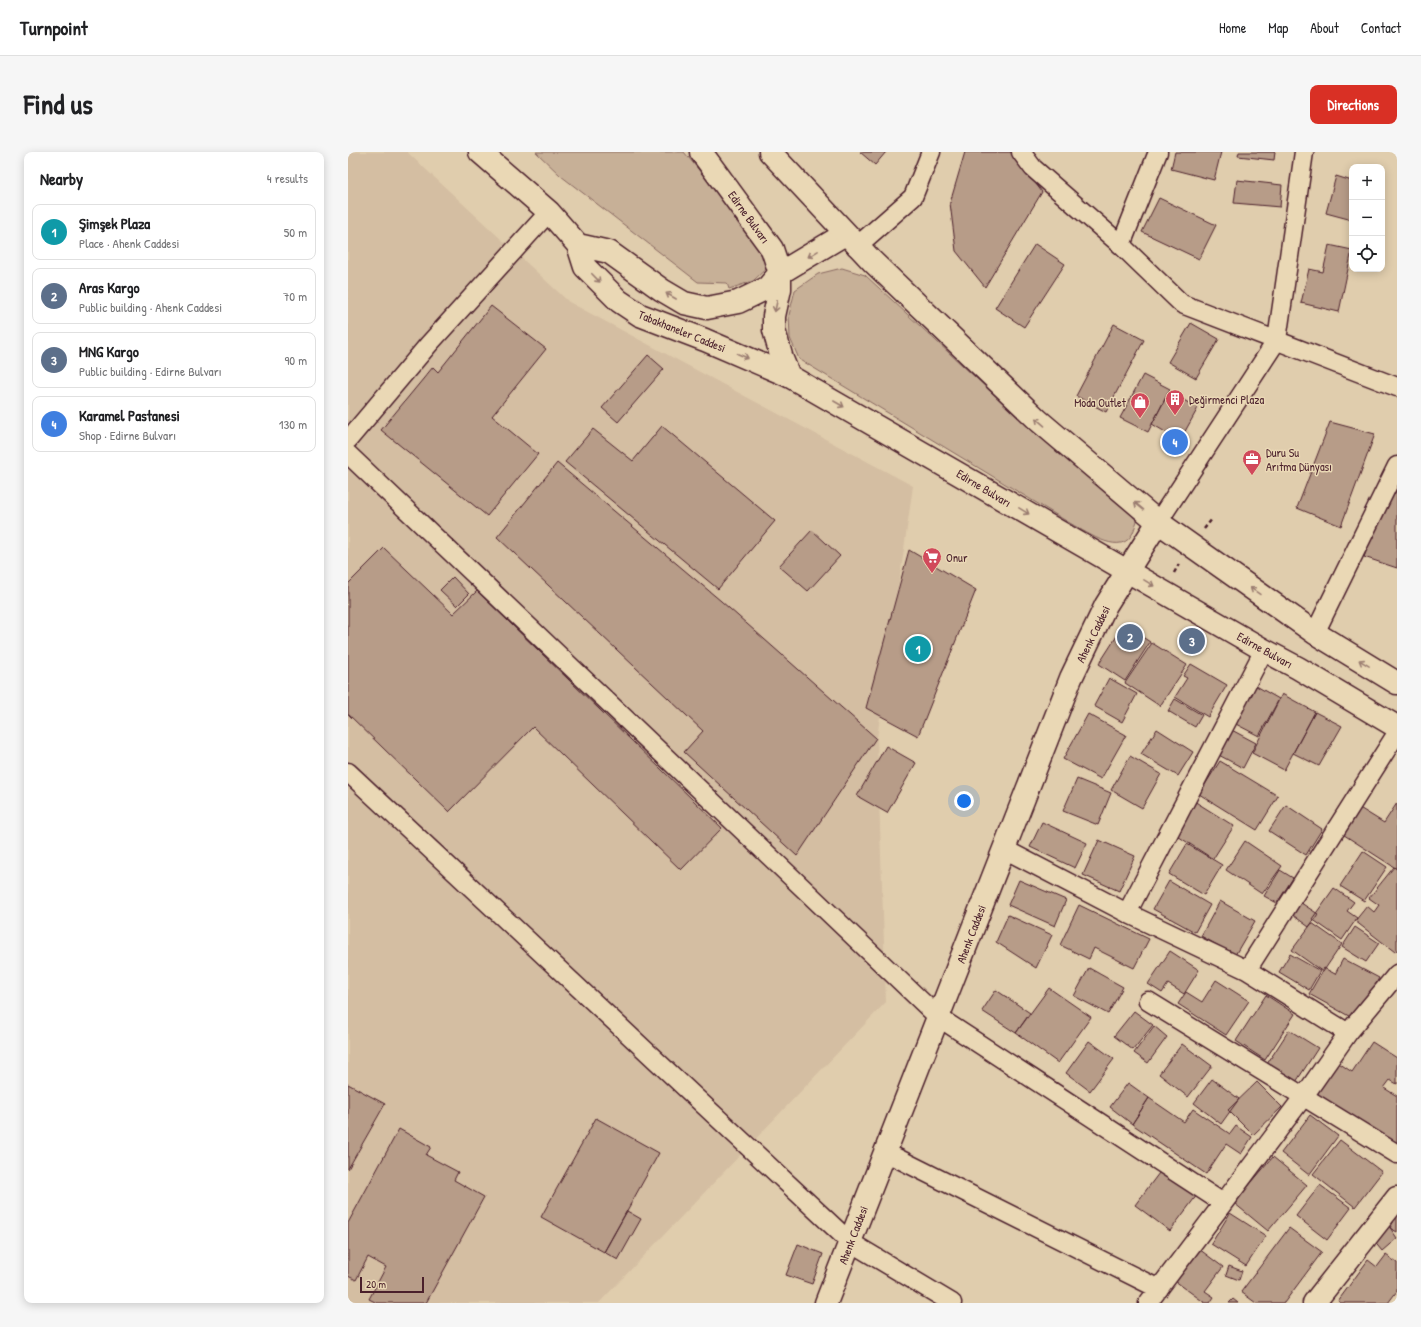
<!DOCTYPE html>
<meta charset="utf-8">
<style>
:root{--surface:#fff;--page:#f6f6f6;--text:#202124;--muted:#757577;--line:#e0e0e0;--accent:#d93025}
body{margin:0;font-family:"Patrick Hand",sans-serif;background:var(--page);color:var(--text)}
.controls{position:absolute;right:12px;top:12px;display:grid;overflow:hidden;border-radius:8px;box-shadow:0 2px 10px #0003}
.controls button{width:36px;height:36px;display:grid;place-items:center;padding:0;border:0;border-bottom:1px solid var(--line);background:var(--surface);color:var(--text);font:20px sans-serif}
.scale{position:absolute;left:12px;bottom:10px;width:64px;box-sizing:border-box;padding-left:4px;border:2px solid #4a1f2b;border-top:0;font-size:11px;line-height:14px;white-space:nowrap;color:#4a1f2b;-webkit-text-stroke:3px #ead8b5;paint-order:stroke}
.you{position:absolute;left:616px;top:649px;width:14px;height:14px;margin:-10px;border:3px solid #fff;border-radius:50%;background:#1a73e8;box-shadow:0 0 0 6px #1a73e833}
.badge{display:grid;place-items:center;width:26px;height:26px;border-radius:50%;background:var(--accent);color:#fff;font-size:13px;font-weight:700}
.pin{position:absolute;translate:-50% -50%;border:2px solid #fff;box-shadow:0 1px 4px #0006}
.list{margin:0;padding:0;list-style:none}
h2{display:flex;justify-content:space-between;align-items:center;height:52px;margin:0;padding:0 16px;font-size:17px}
h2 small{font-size:13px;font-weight:400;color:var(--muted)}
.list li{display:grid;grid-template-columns:26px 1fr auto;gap:12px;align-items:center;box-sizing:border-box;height:56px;margin:0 8px 8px;padding:0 8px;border:1px solid var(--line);border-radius:8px}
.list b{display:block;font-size:15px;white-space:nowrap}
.list p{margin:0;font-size:13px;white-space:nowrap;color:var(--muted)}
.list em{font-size:13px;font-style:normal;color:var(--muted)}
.icon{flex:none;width:22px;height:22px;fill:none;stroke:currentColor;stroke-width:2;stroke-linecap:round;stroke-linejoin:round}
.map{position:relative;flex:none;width:1049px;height:1151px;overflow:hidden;border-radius:8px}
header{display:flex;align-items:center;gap:24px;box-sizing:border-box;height:56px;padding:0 20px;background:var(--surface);border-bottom:1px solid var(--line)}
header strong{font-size:19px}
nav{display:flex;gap:22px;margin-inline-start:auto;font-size:14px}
.intro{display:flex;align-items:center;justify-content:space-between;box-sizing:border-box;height:96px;padding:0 24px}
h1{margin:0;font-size:28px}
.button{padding:10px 18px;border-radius:8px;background:var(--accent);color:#fff;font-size:14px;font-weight:700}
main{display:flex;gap:24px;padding:0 24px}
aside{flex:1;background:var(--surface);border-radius:8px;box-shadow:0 2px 10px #0003}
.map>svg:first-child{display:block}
.built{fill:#d4bea2}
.green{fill:#c7b097;stroke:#886861}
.building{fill:#b79c88;stroke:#4a1f2b}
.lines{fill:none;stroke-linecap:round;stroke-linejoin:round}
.street-casing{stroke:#4a1f2b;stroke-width:21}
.secondary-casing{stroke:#4a1f2b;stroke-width:25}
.highway-casing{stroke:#4a1f2b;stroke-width:25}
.path{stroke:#4a1f2b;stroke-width:2.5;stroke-dasharray:4 3;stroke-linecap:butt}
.street{stroke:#ead8b5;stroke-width:18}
.secondary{stroke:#ead8b5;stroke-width:22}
.highway{stroke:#ead8b5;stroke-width:22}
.oneway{stroke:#9a7c70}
.labels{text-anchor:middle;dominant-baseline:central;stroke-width:3;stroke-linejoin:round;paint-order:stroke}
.street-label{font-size:12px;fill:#4a1f2b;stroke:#ead8b5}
.poi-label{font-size:12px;fill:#4a1f2b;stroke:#ead8b5;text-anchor:start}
</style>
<header>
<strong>Turnpoint</strong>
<nav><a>Home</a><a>Map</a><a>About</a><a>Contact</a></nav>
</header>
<div class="intro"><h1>Find us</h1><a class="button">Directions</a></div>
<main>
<aside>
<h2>Nearby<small>4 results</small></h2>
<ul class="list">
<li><span class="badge" style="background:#0f9aa8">1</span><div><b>Şimşek Plaza</b><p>Place · Ahenk Caddesi</p></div><em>50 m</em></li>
<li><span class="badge" style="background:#5c6f8a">2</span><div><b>Aras Kargo</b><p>Public building · Ahenk Caddesi</p></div><em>70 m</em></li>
<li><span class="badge" style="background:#5c6f8a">3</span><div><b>MNG Kargo</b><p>Public building · Edirne Bulvarı</p></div><em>90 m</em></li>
<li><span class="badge" style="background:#3f7fe0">4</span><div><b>Karamel Pastanesi</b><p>Shop · Edirne Bulvarı</p></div><em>130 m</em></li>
</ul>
</aside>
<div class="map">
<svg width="1049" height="1151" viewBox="0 0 1049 1151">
<rect width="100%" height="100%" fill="#e0cdad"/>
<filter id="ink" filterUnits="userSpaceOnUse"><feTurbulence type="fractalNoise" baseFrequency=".025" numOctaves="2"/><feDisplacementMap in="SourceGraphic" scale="8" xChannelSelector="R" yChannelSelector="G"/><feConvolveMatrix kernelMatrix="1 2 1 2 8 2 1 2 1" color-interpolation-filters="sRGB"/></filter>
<g filter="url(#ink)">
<path class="built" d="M0 0H59L221 150 565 334 529 586 538 850 251 1151H0Z"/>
<path class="green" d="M188 0H336L426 109 405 129 381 137 379 131 350 130 213 24Z
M494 116 517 123 642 239 780 358 789 369C787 374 786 380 783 384 770 404 735 378 720 370L451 207 442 186 441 163 447 138 470 122Z"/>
<path class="building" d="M512 0H538L527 13Z
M617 0H664L694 40 637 135 608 99 602 51Z
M827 0H873L866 28 823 17Z
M891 0H927L926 8 890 4Z
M988 24 1004 29V68L978 61Z
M889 28 934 33 932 55 886 51Z
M811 46 868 73 851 107 794 80Z
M687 92 717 112 676 175 647 156Z
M981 93 1004 98 991 160 953 151 961 117 975 120Z
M143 154 198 197 144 264 190 302 139 364 33 278 85 215 90 220Z
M843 171 871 187 848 226 820 210Z
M766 172 796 188 758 260 728 244Z
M300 203 316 217 270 270 254 256Z
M795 223 822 237 800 280 772 266Z
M821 240 850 256 835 283 824 284 804 272Z
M982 270 1027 282 993 374 949 356Z
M314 274 427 369 370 437 217 310 245 277 285 309Z
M209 311 373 449 528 586 449 704 336 600 355 579 149 385Z
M1042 331 1049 334V416L1016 405Z
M464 378 492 404 460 439 431 414Z
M36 396 105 462 129 439 374 676 333 718 185 575 101 660 0 562V432Z
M561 398 628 438 570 584 518 556Z
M105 425 121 442 109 454 92 438Z
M776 473 802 490 777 529 751 512Z
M804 491 839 513 812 554 777 531Z
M843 512 879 533 860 565 827 545 839 526 835 524Z
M761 526 789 542 774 570 746 554Z
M903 531 931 547 911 584 882 569Z
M934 542 967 560 936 618 904 601Z
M827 547 854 563 847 575 820 559Z
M967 560 994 574 971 614 945 601Z
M740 562 778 583 753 627 715 607Z
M880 576 908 591 895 616 867 601Z
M809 577 845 600 830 624 793 602Z
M538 594 568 611 539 661 509 644Z
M782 604 813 622 794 656 763 638Z
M872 609 930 644 909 678 851 642Z
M729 627 763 641 750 673 715 659Z
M846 649 886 674 865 707 825 681Z
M1049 651V717L993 681 1010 655 1036 671Z
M938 653 974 677 958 703 921 679Z
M694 670 739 691 727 716 682 695Z
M751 688 787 704 771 739 735 723Z
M897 689 934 714 914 742 878 718Z
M839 692 874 713 856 743 821 722Z
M1015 699 1039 715 1016 749 992 734Z
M1046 715 1049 717V798L1047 800 1007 769 1019 754 1026 760 1031 753 1021 746Z
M932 718 945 726 929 751 916 744Z
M671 728 718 748 707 774 660 753Z
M821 729 862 753 847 780 805 757Z
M986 736 1006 750 999 759 1009 766 994 788 964 767Z
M872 749 907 769 887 803 853 784Z
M950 749 970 762 961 775 942 761Z
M731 753 801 787 786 816 746 796 741 807 712 793Z
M660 763 704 783 688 816 648 790Z
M964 771 994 792 975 820 944 798Z
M1007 775 1031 791 1018 810 994 795Z
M822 799 851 818 836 842 820 832 814 841 800 832Z
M942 802 972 819 961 838 931 820Z
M995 807 1031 826 1008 868 961 842 976 816 987 822Z
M741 816 775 835 760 862 726 844Z
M868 828 901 849 878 883 830 852 838 840 854 850Z
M701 836 743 865 710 911 668 881Z
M648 838 682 861 668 881 634 859Z
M918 843 947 862 917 908 888 889Z
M786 859 805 873 785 898 766 884Z
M806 874 819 885 800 911 786 901Z
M941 878 970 896 948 930 919 912Z
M741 889 766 907 742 939 718 921Z
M1024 890 1049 906V932L1042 928 1036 936 1049 944V995L966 942 988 909 1004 920Z
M834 892 864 914 840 945 811 922Z
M864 927 891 947 873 972 846 951Z
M909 930 934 955 905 983 880 958Z
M780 931 801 946 784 972 762 955Z
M0 932 37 952 0 1017Z
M801 946 836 970 845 957 882 982 888 974 904 985 893 1002 878 992 858 1022 784 972Z
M962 963 990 984 961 1023 933 1001Z
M248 966 311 1001 256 1100 193 1065Z
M51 977 83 995 78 1003 110 1020 106 1028 136 1045 78 1151H29L21 1147 38 1115 20 1105 8 1128 0 1124V1071Z
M992 988 1034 1020 1007 1055 965 1022Z
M925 1005 959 1033 920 1079 886 1051Z
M814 1017 849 1043 822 1079 787 1053Z
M972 1033 1003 1056 979 1088 948 1064Z
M279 1059 293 1067 270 1108 256 1100Z
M882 1061 918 1084 898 1114 863 1092Z
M1049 1063V1080L1042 1076Z
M1041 1074 1049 1086 1034 1099 1025 1088Z
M941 1076 974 1100 936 1151H908L893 1140Z
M450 1092 475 1102 464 1132 438 1123Z
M847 1094 875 1115 857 1139 866 1145 862 1151H857L823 1126Z
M1038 1103 1049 1111V1139L1040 1151H993L990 1149 1020 1108 1029 1115Z
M881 1114 894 1119 891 1128 878 1123Z
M885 1147 890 1151H881Z"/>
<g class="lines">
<g class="street-casing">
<path id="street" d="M673 0 685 16 773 93 834 152 1049 235
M773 93 810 0
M508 95 565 45 583 0
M0 288 81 192 201 60
M0 302 590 865 875 1051
M810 370 929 188 956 0
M967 481 1049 314
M0 620 502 1090 604 1151
M656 697 779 761 899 818 1000 881
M779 761 916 498
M899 818 1049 581
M800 849 1049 1002
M537 1000 811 1137
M800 1151 956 944 1000 881 1049 822"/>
</g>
<g class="secondary-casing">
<path id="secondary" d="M132 0 201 60 230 93 237 115 271 149 292 163 357 188 441 224
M230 93 261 100 314 138 336 151 359 156 390 150 419 136 432 121 497 82
M478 1151 723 526 758 453 810 370
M966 1151 1049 1046"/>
</g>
<g class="highway-casing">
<path id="highway" d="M353 0 424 97 432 121V137L426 164V178L434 207 441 224 916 498 950 516 1049 575
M422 0 525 110 690 268 810 370 967 481 1049 531"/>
</g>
<path class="path" d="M856 377 864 367
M826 421 831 412"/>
<use href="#street" class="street"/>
<use href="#secondary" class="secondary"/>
<use href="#highway" class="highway"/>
</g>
<defs><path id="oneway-shaft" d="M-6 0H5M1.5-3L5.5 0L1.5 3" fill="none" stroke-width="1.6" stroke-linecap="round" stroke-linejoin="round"/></defs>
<g class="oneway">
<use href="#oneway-shaft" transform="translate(465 102) rotate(149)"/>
<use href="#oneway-shaft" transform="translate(248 126) rotate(46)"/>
<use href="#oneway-shaft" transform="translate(323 144) rotate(-150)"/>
<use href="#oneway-shaft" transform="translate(428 154) rotate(102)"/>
<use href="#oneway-shaft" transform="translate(395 204) rotate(23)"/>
<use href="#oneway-shaft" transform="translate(491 252) rotate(30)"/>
<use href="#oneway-shaft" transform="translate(692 270) rotate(-139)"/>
<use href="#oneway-shaft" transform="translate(791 354) rotate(-140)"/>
<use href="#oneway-shaft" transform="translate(676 359) rotate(31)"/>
<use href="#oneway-shaft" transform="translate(801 431) rotate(31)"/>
<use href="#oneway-shaft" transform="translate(907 439) rotate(-145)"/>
<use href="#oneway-shaft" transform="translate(1016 511) rotate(-149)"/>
</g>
</g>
<defs>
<g id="building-pin" transform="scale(1)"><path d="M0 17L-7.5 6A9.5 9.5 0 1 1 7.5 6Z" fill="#d1495b" stroke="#ead8b5"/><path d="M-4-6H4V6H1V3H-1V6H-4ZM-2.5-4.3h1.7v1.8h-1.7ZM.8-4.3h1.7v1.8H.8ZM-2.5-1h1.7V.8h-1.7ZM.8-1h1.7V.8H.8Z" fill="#fff"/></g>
<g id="shop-pin" transform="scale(1)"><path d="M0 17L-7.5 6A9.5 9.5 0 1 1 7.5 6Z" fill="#d1495b" stroke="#ead8b5"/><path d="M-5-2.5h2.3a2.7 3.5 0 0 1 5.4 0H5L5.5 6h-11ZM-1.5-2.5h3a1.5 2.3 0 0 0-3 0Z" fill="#fff"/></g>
<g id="office-pin" transform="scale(1)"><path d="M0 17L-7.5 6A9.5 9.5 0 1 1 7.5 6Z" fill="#d1495b" stroke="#ead8b5"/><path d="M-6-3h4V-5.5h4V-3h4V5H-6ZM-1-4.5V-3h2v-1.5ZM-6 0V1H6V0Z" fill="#fff"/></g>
<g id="supermarket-pin" transform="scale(1)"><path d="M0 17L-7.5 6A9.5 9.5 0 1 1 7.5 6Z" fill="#d1495b" stroke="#ead8b5"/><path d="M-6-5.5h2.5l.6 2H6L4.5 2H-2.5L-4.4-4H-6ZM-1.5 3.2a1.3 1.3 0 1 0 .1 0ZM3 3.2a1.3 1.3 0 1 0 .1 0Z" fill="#fff"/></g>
</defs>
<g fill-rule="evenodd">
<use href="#building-pin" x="827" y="247"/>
<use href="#shop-pin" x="792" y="250"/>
<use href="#office-pin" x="904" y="307"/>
<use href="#supermarket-pin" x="584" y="405"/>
</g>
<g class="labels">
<g class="street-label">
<text transform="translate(401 65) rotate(54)">Edirne Bulvarı</text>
<text transform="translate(334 179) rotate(22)">Tabakhaneler Caddesi</text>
<text transform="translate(636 336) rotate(31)">Edirne Bulvarı</text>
<text transform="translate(745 482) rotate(-64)">Ahenk Caddesi</text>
<text transform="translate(917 498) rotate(29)">Edirne Bulvarı</text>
<text transform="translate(623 782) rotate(-69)">Ahenk Caddesi</text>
<text transform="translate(505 1083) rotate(-69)">Ahenk Caddesi</text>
</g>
<g class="poi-label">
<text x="841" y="247">Değirmenci Plaza</text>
<text x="778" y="250" text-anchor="end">Moda Outlet</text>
<text x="918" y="300">Duru Su<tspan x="918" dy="14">Arıtma Dünyası</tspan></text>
<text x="598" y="405">Onur</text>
</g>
</g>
</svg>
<div class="controls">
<button>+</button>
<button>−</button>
<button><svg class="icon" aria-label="locate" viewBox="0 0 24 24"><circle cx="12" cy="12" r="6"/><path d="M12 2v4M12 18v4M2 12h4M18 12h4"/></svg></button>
</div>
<div class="scale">20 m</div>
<div class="you"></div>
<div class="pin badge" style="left:570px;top:497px;background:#0f9aa8">1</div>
<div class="pin badge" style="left:782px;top:485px;background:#5c6f8a">2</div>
<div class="pin badge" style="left:844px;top:489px;background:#5c6f8a">3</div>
<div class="pin badge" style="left:827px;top:290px;background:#3f7fe0">4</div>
</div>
</main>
